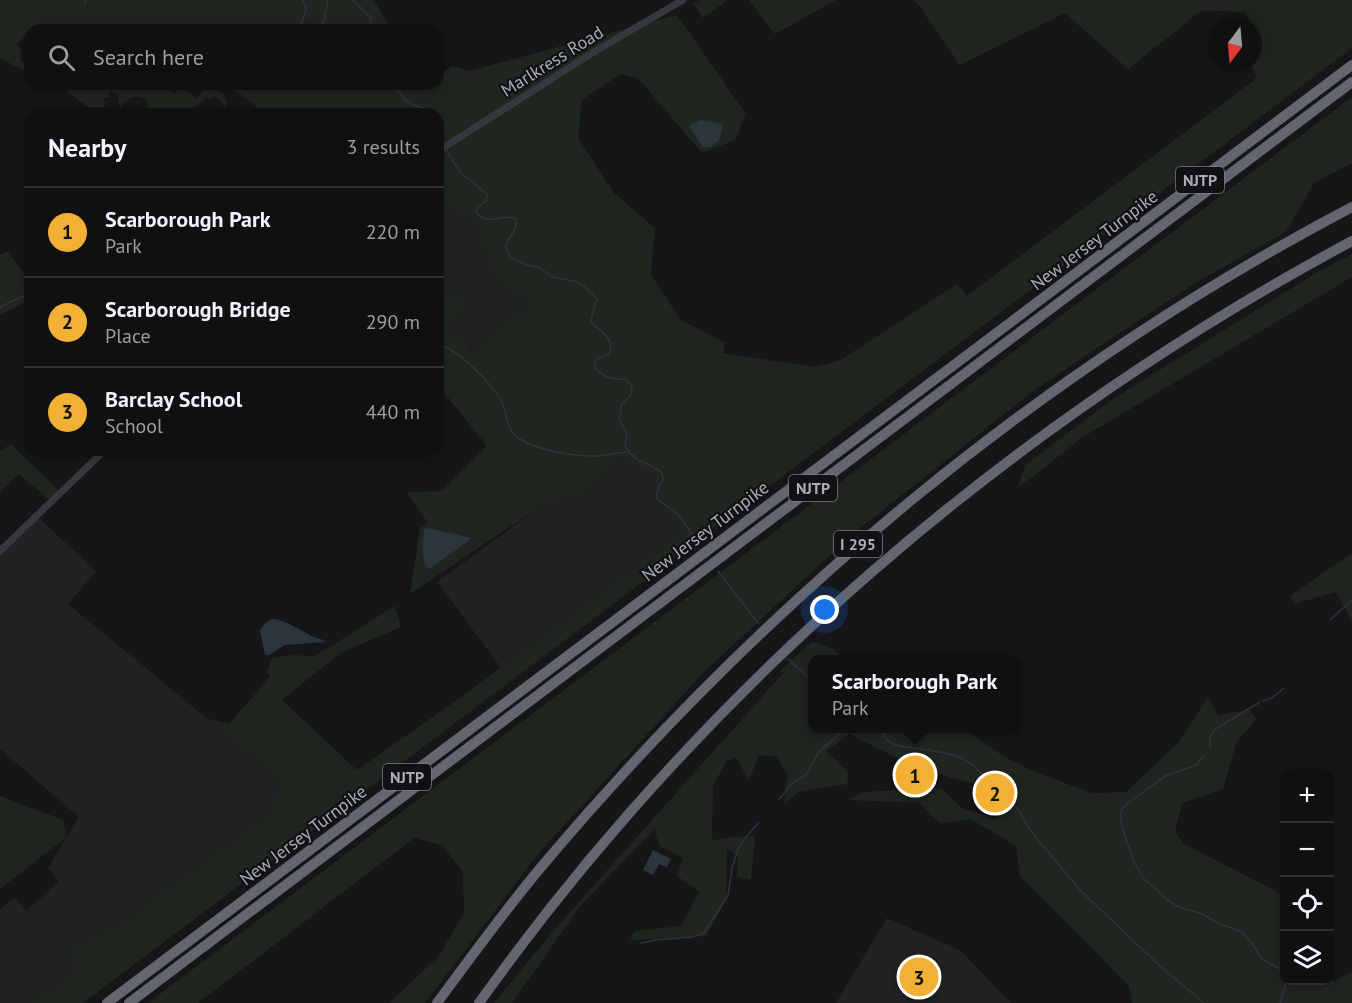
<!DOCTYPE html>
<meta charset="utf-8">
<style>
:root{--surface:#101012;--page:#19191b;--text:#f1f3f6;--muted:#9c9d9f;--line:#303032;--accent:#f2b134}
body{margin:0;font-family:"PT Sans",sans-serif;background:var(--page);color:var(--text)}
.controls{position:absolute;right:18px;bottom:18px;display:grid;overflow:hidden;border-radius:12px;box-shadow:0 3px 9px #0003}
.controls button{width:54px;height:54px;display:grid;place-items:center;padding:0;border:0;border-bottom:2px solid var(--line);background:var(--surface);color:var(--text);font:30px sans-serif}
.compass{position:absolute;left:1208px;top:18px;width:54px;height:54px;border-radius:50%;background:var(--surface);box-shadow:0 3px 9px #0003;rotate:196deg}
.you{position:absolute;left:825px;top:610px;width:21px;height:21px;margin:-15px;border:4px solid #fff;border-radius:50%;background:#1a73e8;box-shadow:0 0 0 9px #1a73e833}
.badge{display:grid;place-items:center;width:39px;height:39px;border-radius:50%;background:var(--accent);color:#111;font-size:20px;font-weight:700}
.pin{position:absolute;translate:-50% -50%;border:3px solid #fff;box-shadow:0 2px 6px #0006}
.popup{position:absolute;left:808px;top:655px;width:213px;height:78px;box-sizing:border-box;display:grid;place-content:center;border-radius:12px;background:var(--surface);filter:drop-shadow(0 2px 4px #0005);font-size:20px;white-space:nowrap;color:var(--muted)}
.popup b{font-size:22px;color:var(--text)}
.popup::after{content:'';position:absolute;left:50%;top:100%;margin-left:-12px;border:12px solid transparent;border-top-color:var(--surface)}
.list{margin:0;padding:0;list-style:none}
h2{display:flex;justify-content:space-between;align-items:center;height:78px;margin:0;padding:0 24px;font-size:26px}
h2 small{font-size:20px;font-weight:400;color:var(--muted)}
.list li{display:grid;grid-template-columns:39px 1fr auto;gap:18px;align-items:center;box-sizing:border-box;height:90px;padding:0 24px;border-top:2px solid var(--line)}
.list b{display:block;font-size:22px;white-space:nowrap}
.list p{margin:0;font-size:20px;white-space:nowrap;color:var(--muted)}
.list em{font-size:20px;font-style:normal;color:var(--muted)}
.icon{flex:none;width:33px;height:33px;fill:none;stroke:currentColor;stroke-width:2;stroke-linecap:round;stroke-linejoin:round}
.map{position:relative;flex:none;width:1352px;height:1003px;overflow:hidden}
.search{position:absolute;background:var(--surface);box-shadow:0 3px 9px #0003;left:24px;top:24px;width:420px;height:66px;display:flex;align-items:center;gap:15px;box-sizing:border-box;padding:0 21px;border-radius:18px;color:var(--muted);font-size:22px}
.panel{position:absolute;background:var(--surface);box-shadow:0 3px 9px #0003;left:24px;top:108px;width:420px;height:348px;border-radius:18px}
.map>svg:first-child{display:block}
.built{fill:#222225}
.green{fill:#1e261f}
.water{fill:#2c353c}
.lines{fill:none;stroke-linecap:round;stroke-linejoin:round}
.stream{stroke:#2c353c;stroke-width:1.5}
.minor{stroke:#37383d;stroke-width:7}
.highway{stroke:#63666e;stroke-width:10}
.labels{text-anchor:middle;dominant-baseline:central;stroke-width:4.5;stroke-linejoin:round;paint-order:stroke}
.shield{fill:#111113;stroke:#7b7e86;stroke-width:1.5}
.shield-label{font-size:16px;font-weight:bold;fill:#a8adb8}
.street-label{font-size:18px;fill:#a8adb8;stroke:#111113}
</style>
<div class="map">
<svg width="1352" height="1003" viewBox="0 0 1352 1003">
<rect width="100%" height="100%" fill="#161618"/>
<path class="built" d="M438 202 474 225 490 269 488 272 527 304 495 327 474 351 453 327 444 295 438 293Z
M617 457 656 475 669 516 683 532 501 668 437 582 538 508 587 494Z
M38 517 96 571 68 604 277 776 274 812 164 889 123 921 111 924 65 952 74 971 31 1003H0V909L15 898 26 911 59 882 48 868 79 817 0 749V553Z
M887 918 961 951 1011 1003H836Z"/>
<path class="green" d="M0 0H374L392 30H30V39L25 36 16 45 22 50 19 53 22 56 20 59 26 64 30 62V74L0 58Z
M699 0H728L703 18 693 4Z
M749 0H836L775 34Z
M911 0H1352V48L83 1003H31L74 971 65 952 111 924 123 921 164 889 273 812 277 776 205 718 229 724 270 677 267 672 272 658 290 655 315 656 395 606 401 627 340 653 282 700 357 770 461 697 682 532 669 516 652 488 656 475 617 458 587 494 538 508 410 594 420 528 428 523 406 492 442 491 487 446 438 385V293L444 295 456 290 467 301 454 327 473 351 495 327 527 304 487 272 490 269 474 225 438 202V114H266L227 84H438V75L452 66 469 71 677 15 746 114 735 140 702 153 638 78 621 74 582 100 578 138 614 193 655 228 651 275 680 319 725 343 723 353 814 367 839 361 957 284 967 296 1257 78 1250 63H1253V24L1244 12 1202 10 1128 69 1065 13 960 65 917 3Z
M75 84H85L87 89 96 84H154L162 85 175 94 178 84H186L184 87 196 99 210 84 225 96 227 103 224 108 222 102 214 96 211 99 206 97C190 116 173 116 150 109L145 99C133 94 129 98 120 107L117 93H113L111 91 108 93 111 96 104 98 105 107H88L66 91Z
M1352 97V163L1314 183 1286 232 1197 282 1036 389 854 533 703 673 538 854 425 1003H389L438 957 464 913 463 873 442 845 414 838 198 1003H148Z
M7 251 30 281V300L0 315V255Z
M1352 254V277L1083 437 1018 488 1025 465 1116 397 1316 273Z
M11 444 61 493 52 502 19 474 0 492V451Z
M1352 553V622L1336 592 1294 604 1290 596Z
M813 641 834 649 843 659 813 660V728L965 729 1003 756 1033 771 1092 793 1126 792 1179 742 1208 697 1218 715 1249 710 1256 719 1236 743 1223 789 1182 803 1175 832 1184 844 1278 892 1284 903V980H1330V975L1334 982 1352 971V1003H1132L1129 986 1020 876 1016 846 971 819 940 823 919 803 849 800 862 792 941 788 962 808 995 819 1000 810 984 787 915 767 849 734 826 751 849 773 847 784 798 792 784 804 787 773 776 757 759 755 749 780 736 758 727 761 713 785 712 840 755 835 751 880 737 877 738 856 727 849 726 900 706 936 630 940 635 931 681 926 699 892 677 876 683 858 659 846 655 829 581 905 512 1003H494L554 930 784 672 778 673Z
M0 796 63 820 67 837 0 889Z
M941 968 951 977 934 1003 923 996Z"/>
<path class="water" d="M700 120 719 123 723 126 719 141 710 147H703L690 128V125Z
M427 528 472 538 431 568H428C420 560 424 540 424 529Z
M272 619C290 620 306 636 323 640L325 642 285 645 269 655H265L260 630 265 623Z
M653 850 671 859 667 867 659 864 653 875 643 870Z"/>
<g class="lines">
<path class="stream" d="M303 0 306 9 301 25 303 30
M353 0 371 18 370 30
M84 4 86 0
M320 30 324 19 328 0
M392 84C409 102 403 104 429 109L433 114
M438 136 442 144
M446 150 461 173 487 194 486 201 477 208 476 212C488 228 502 212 516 219V227L505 246 510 257 527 265 538 267 553 277 574 281 584 286 597 299 592 315 591 322C601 331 616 340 609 354L596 359 594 366C602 377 611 380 625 379L632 386 631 395 622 404 619 420 627 433 625 446C639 467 648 460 662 473L663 480 659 486 656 497C660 503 665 504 671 509 682 517 691 532 698 544
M0 307 30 293
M438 344C458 349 492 384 502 402 508 415 505 430 520 439 537 450 576 457 596 456 607 456 617 452 628 452
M718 571 758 623
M1330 620 1352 600
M788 659 813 682
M1263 701 1272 698 1284 688
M879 728 887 740 893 744C932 755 971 744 991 790
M1210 748V737L1214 730 1260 702
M1203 756 1197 765 1165 776 1128 803 1121 810 1120 815 1123 830 1133 860 1143 878 1168 900 1176 906 1202 914 1220 924 1242 932 1254 946 1262 959 1284 971
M999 795 1017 808 1030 830 1081 891 1163 969 1204 1003
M779 800 791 784 806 775 819 752 845 728
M641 943 655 940 692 937 704 933 728 895 732 868 738 849 746 837 759 822
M1280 1003 1287 980"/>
<path class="minor" d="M438 151 597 50 683 0
M0 551 105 450"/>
<path class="highway" d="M107 1003 1352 65
M129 1003 1352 82
M437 1003C471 957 505 910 542 866 768 598 1040 371 1352 207
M479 1003C705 686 1009 425 1352 241"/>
</g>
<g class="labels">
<g class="shield">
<rect x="1176" y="167" width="48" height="26" rx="4.5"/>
<rect x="789" y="475" width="48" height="26" rx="4.5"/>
<rect x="834" y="531" width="48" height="26" rx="4.5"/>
<rect x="383" y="764" width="48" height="26" rx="4.5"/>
</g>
<g class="shield-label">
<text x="1200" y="180">NJTP</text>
<text x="813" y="488">NJTP</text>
<text x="858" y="544">I 295</text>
<text x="407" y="777">NJTP</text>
</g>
<g class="street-label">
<text transform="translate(552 61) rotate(-32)">Marlkress Road</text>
<text transform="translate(1094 240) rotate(-37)">New Jersey Turnpike</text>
<text transform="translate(705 531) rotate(-37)">New Jersey Turnpike</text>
<text transform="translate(303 835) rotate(-37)">New Jersey Turnpike</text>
</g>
</g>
</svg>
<div class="controls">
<button>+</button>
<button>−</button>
<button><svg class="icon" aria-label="locate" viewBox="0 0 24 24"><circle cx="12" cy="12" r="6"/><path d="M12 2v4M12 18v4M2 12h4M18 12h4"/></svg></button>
<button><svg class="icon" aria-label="layers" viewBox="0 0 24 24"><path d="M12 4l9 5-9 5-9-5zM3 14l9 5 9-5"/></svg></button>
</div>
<svg class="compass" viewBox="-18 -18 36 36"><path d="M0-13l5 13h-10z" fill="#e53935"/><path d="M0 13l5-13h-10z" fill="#9c9d9f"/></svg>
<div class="you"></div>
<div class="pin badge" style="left:915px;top:775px">1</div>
<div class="popup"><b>Scarborough Park</b>Park</div>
<div class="pin badge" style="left:995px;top:793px">2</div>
<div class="pin badge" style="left:919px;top:977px">3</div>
<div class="search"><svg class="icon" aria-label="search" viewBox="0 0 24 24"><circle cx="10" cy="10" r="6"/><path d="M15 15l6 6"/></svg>Search here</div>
<section class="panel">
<h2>Nearby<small>3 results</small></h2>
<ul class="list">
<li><span class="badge">1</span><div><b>Scarborough Park</b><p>Park</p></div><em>220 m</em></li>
<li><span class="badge">2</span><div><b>Scarborough Bridge</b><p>Place</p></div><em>290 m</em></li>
<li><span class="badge">3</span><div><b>Barclay School</b><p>School</p></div><em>440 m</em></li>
</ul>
</section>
</div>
